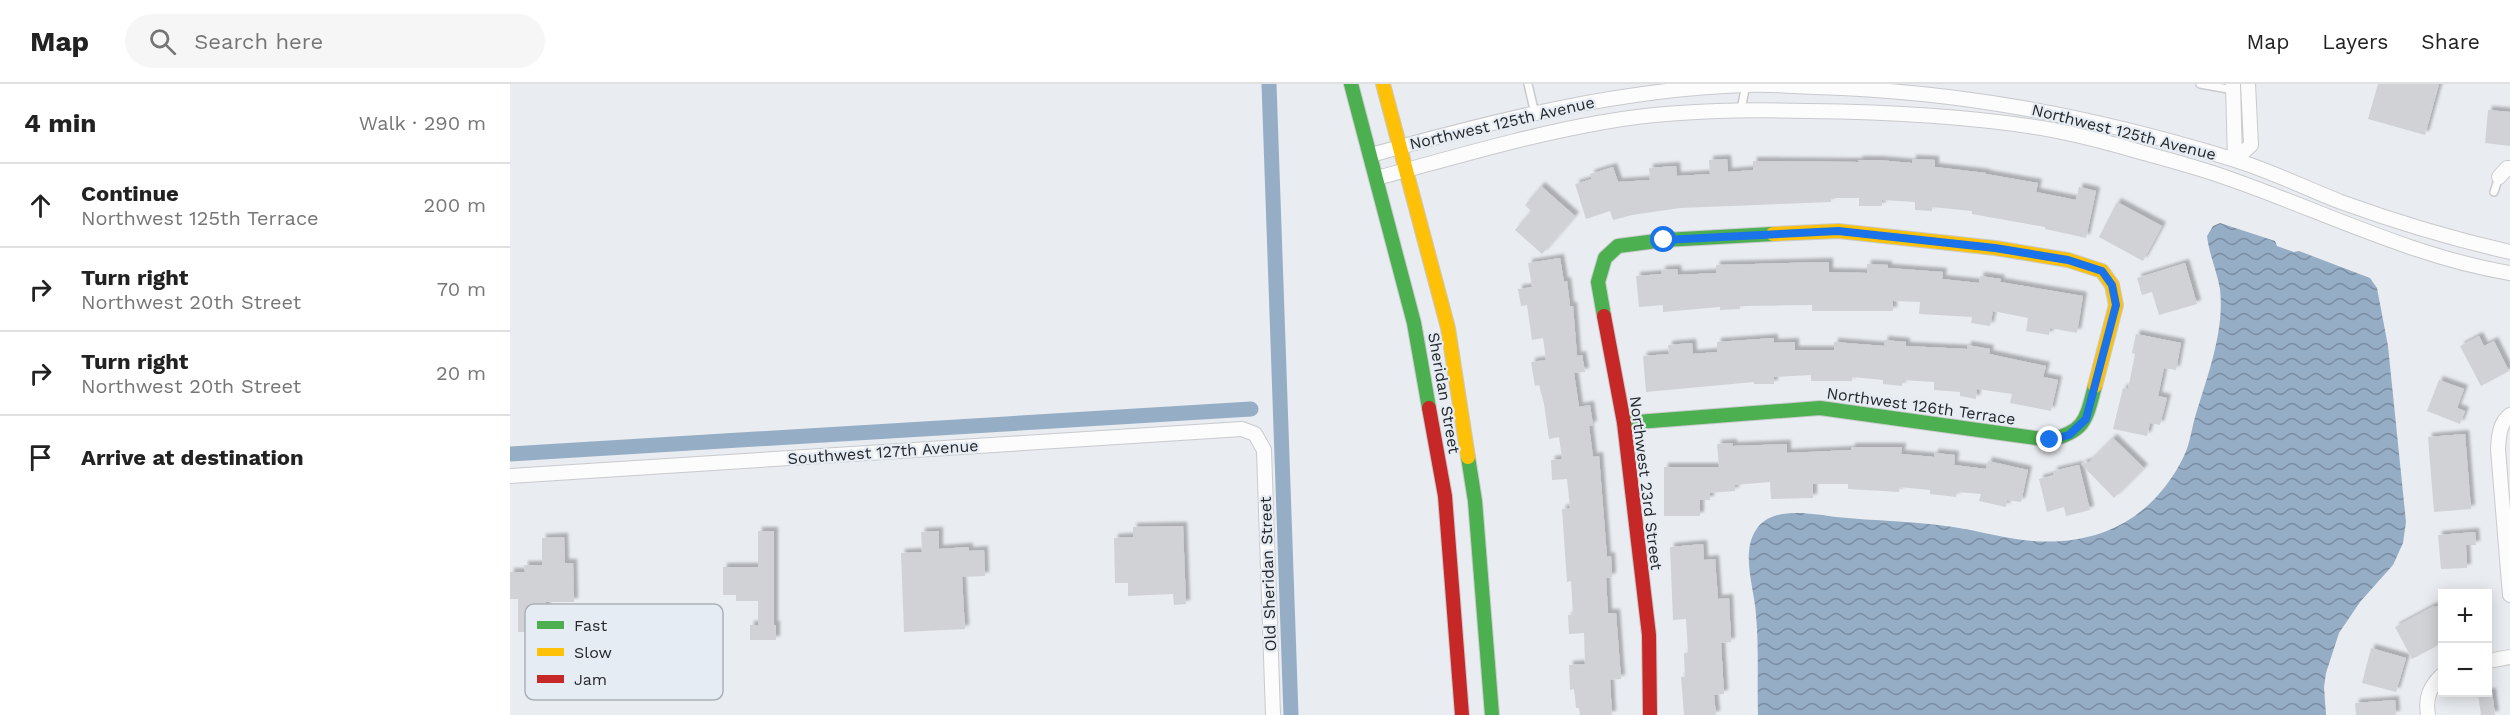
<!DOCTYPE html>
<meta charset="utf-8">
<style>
:root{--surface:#fff;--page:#f6f6f6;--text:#222;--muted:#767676;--line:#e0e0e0}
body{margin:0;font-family:"Work Sans",sans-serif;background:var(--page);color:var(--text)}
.controls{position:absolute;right:18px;bottom:18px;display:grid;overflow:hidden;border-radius:0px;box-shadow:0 3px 15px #0003}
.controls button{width:54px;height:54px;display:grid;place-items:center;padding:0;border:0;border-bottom:2px solid var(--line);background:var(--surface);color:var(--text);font:30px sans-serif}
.stop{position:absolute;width:18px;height:18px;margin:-14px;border:4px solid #1a73e8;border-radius:50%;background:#fff}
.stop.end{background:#1a73e8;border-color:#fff;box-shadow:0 2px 6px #0008}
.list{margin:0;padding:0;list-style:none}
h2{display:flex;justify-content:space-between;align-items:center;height:78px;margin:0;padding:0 24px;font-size:26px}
h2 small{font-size:20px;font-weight:400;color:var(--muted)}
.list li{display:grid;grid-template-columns:39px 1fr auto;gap:18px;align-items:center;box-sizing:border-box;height:84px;padding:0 24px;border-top:2px solid var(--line)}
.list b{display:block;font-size:22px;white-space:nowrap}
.list p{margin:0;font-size:20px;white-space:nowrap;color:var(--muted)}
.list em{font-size:20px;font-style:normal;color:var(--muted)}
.icon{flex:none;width:33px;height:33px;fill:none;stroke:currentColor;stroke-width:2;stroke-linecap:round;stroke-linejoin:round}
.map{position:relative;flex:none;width:2000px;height:631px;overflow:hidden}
header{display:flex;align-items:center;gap:36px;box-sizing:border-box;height:84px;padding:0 30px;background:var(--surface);border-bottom:2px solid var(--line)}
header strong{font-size:28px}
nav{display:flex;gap:33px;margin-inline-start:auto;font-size:21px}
.search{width:420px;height:54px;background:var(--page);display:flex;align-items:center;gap:15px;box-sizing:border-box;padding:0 21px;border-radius:33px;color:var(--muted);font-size:22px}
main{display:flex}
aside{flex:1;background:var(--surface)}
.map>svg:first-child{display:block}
.water{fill:url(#water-waves)}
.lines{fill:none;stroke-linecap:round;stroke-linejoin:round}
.canal{stroke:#96adc6;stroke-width:15}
.building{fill:#d0d2d6;filter:url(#shadow)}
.lane-casing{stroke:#c8cacd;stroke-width:10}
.street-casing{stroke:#c8cacd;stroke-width:16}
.fast-casing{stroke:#c8cacd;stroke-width:16}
.slow-casing{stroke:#c8cacd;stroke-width:16}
.jam-casing{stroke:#c8cacd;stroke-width:16}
.lane{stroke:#fcfcfd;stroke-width:7}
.street{stroke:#fcfcfd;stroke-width:14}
.fast{stroke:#4caf50;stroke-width:14}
.slow{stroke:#ffc107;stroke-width:14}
.jam{stroke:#c62828;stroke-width:14}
.route{stroke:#1a73e8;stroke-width:8}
.labels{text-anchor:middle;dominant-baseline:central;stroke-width:4.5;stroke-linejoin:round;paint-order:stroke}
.street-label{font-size:16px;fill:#25272a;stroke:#e6ecf3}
.key{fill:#e6ecf3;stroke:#acb1b7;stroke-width:1.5}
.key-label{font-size:16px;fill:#25272a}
</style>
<header>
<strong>Map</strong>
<div class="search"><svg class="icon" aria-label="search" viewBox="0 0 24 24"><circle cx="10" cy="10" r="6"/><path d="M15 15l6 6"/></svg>Search here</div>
<nav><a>Map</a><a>Layers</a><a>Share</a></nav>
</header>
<main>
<aside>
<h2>4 min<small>Walk · 290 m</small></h2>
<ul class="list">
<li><svg class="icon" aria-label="ahead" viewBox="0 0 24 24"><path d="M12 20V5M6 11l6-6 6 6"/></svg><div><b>Continue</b><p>Northwest 125th Terrace</p></div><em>200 m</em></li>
<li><svg class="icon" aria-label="right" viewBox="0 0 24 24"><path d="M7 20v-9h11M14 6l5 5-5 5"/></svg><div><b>Turn right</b><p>Northwest 20th Street</p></div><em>70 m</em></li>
<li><svg class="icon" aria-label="right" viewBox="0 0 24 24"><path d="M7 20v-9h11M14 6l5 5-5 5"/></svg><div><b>Turn right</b><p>Northwest 20th Street</p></div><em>20 m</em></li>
<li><svg class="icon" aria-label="arrive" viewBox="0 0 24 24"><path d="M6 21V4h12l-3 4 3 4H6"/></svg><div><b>Arrive at destination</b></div></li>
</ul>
</aside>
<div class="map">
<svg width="2000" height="631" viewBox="0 0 2000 631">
<defs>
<pattern id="water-waves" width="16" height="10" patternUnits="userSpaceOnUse" patternTransform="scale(1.5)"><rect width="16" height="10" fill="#96adc6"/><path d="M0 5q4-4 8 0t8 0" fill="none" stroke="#7a8da1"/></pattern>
<filter id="shadow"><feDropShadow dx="4" dy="-4" stdDeviation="1.5" flood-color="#0004"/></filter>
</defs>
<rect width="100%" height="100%" fill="#e9ecf0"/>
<path class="water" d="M1710 139 1765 157 1767 162 1784 168 1789 167 1860 194 1867 204 1878 262 1896 438 1893 459 1883 481 1850 518 1829 549 1816 589 1814 603 1816 631H1248C1247 598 1249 564 1246 531 1245 505 1229 467 1248 443 1265 422 1303 430 1326 433 1365 437 1404 437 1443 443 1470 447 1496 455 1523 457 1590 462 1644 434 1674 372 1679 362 1681 349 1684 337 1696 295 1715 249 1710 205 1707 187 1699 170 1697 152L1703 142Z"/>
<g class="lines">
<path class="canal" d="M759 0 781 631
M0 370 741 325"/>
</g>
<path class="building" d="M1868 0H1929L1915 51 1858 35Z
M1978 26 2000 28V62L1975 59Z
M1217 75 1218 88 1243 86V77L1349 78 1348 76H1368L1402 79V75L1425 76V83L1476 89V90L1528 99 1526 108 1566 116 1569 103 1586 107 1576 154 1535 145V143L1462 130V127L1422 123V127L1405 126V118L1372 116V122H1349V114H1321V118L1170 124 1122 131 1103 136 1100 127 1076 135 1065 100 1082 95 1080 90 1103 83 1108 98 1140 96 1139 84 1166 82 1167 92 1200 90 1199 76Z
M1031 102 1065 132 1032 170 1005 146 1021 127 1015 121Z
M1607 118 1652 142 1633 177 1589 153Z
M1050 174 1054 198 1057 197 1060 222H1063L1067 272 1072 271 1075 288 1064 289 1069 323 1080 321 1083 341 1079 342 1083 373 1089 372 1097 473 1101 472 1102 493 1096 494 1098 529H1106L1111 595 1100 596 1102 631H1070L1069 624H1066L1064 605 1060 606 1059 581 1075 580 1074 549 1059 550 1058 531H1063L1061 497 1057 498 1052 425 1060 424 1057 395 1042 396 1041 376 1052 375 1049 353 1039 355 1034 320 1029 301 1025 302 1021 278 1036 276 1033 254 1022 256 1017 221 1011 222 1008 205 1022 203 1018 179Z
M1319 178V188L1357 189V180L1378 181V184L1433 188 1432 195 1469 199 1470 192 1491 195 1490 198 1573 212 1567 249 1540 244 1539 251 1516 247 1518 234 1483 227 1480 242 1461 239 1462 233 1409 230 1410 218 1383 217V227H1302V221L1230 222V225L1210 226V223L1153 228V221L1129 223 1126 192 1152 190 1151 186 1167 185 1168 191 1206 189V181Z
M1675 179 1687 220 1649 231 1642 208 1632 211 1627 194Z
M1626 250 1671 259 1666 286 1654 284 1648 312 1657 314 1650 341 1640 339 1637 352 1603 345 1613 304 1618 305 1625 270 1622 269Z
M1969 252 1974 262 1984 257 1999 287 1971 302 1950 262Z
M1264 254V259L1285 258V266H1324V258L1374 262V256L1396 258V262L1457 265V261L1480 265 1479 270 1536 282 1533 293 1548 296 1541 327 1500 319 1502 310 1467 305 1466 315 1450 312V308L1424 306V298L1392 296V302L1373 300V296L1342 293V297H1301V291L1264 293V300H1244V298L1136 308 1133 272 1159 270 1158 261 1182 259 1183 270 1207 268V258Z
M1929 296 1954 305 1947 324 1955 327 1950 340 1917 327Z
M1955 350 1961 425 1924 428 1918 353Z
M1603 354 1634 384 1604 414 1571 380 1579 378Z
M1223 359V362L1277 360V369L1341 366V363H1392L1391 370 1424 373V369L1445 371 1444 381 1476 385 1478 377 1518 386 1511 418 1497 416 1496 423 1469 417 1471 410 1447 408 1446 413 1420 410V406L1389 403V408L1338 405V400H1303V414L1261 415 1260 398 1225 401V407L1200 409V416H1190V432H1154V383H1209L1207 360Z
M1569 381 1580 426 1556 432 1554 423 1537 428 1529 395 1544 391 1543 387Z
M673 442 676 520 664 521 663 510 618 512V499H605L604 454 623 453V443Z
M248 447H264V541H266V556H240V541H248V517H226V511H213V483H248Z
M429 447V465L459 463V467L474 466 475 492 452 493 455 545 394 548 391 469 412 468 411 448Z
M1965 448 1966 461H1956L1957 484 1931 485 1928 451Z
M54 453 55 479H63L64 518H36V539H26L27 548H8V515H0V488H15L14 481H32V454Z
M1193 460 1194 476 1205 475 1208 515 1219 514 1221 558 1211 559 1214 610 1204 611 1206 631H1174L1171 593H1175L1174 569H1178L1176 535 1163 536 1160 463Z
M1932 521V559L1902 575 1885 543 1922 523Z
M1861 564 1896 574 1886 608 1852 599Z
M1982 608 1985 631H1971L1968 610Z
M1885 616 1886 631H1846L1845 619Z"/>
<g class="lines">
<g class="lane-casing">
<path id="lane" d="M1018 0 1025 30
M1690 0 1724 6
M1231 25 1236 1
M1984 108 1989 93"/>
</g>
<g class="street-casing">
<path id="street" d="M1723 0 1725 76
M861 71C983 37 1109 5 1236 1 1259 0 1283 2 1306 3 1451 7 1584 33 1722 75 1759 86 1795 104 1831 118 1886 138 1943 155 2000 168
M1725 76 1741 61 1738 0
M1989 93 1997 84H2000
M867 94C942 74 1018 51 1094 38 1161 26 1230 25 1298 27 1379 28 1464 32 1543 46 1573 52 1604 60 1634 69 1663 77 1694 85 1723 96 1814 128 1904 173 2000 189
M2000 331C1989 340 1989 352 1988 365L2000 511
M0 392 732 345 745 350 754 366 763 631
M1978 577 2000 573
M1918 631C1915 613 1920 603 1932 591"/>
</g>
<g class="fast-casing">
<path id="fast" d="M841 0 904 239 919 324
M1094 232 1088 198 1095 174 1108 162 1154 156 1263 150
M1114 339 1310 324 1540 356C1576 347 1576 335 1585 302
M958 373 965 417 982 631"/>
</g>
<g class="slow-casing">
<path id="slow" d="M873 0 938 244 958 373
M1263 150 1328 147 1485 164 1558 176 1592 187 1602 201 1606 221 1585 302"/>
</g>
<g class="jam-casing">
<path id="jam" d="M1094 232 1114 339 1139 551 1140 631
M919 324 935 412 952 631"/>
</g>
<use href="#lane" class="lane"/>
<use href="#street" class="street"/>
<use href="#fast" class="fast"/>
<use href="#slow" class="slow"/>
<use href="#jam" class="jam"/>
</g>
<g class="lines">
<path class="route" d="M1154 156 1328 147 1485 164 1558 176 1592 187 1602 201 1606 221 1576 335 1559 351 1540 356"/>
</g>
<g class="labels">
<g class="street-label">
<text transform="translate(992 39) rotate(-13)">Northwest 125th Avenue</text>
<text transform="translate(1614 48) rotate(14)">Northwest 125th Avenue</text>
<text transform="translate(934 309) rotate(80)">Sheridan Street</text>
<text transform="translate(1411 322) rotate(8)">Northwest 126th Terrace</text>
<text transform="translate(373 368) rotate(-4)">Southwest 127th Avenue</text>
<text transform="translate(1136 399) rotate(83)">Northwest 23rd Street</text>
<text transform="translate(758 490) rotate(-92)">Old Sheridan Street</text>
</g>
</g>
<rect x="15" y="520" width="198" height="96" rx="9" class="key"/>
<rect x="27" y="537" width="27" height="8" fill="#4caf50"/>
<rect x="27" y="564" width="27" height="8" fill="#ffc107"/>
<rect x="27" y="591" width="27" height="8" fill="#c62828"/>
<g class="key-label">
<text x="64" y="547">Fast</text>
<text x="64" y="574">Slow</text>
<text x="64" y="601">Jam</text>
</g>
</svg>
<div class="controls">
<button>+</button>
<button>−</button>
</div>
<div class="stop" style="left:1154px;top:156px"></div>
<div class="stop end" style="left:1540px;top:356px"></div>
</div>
</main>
